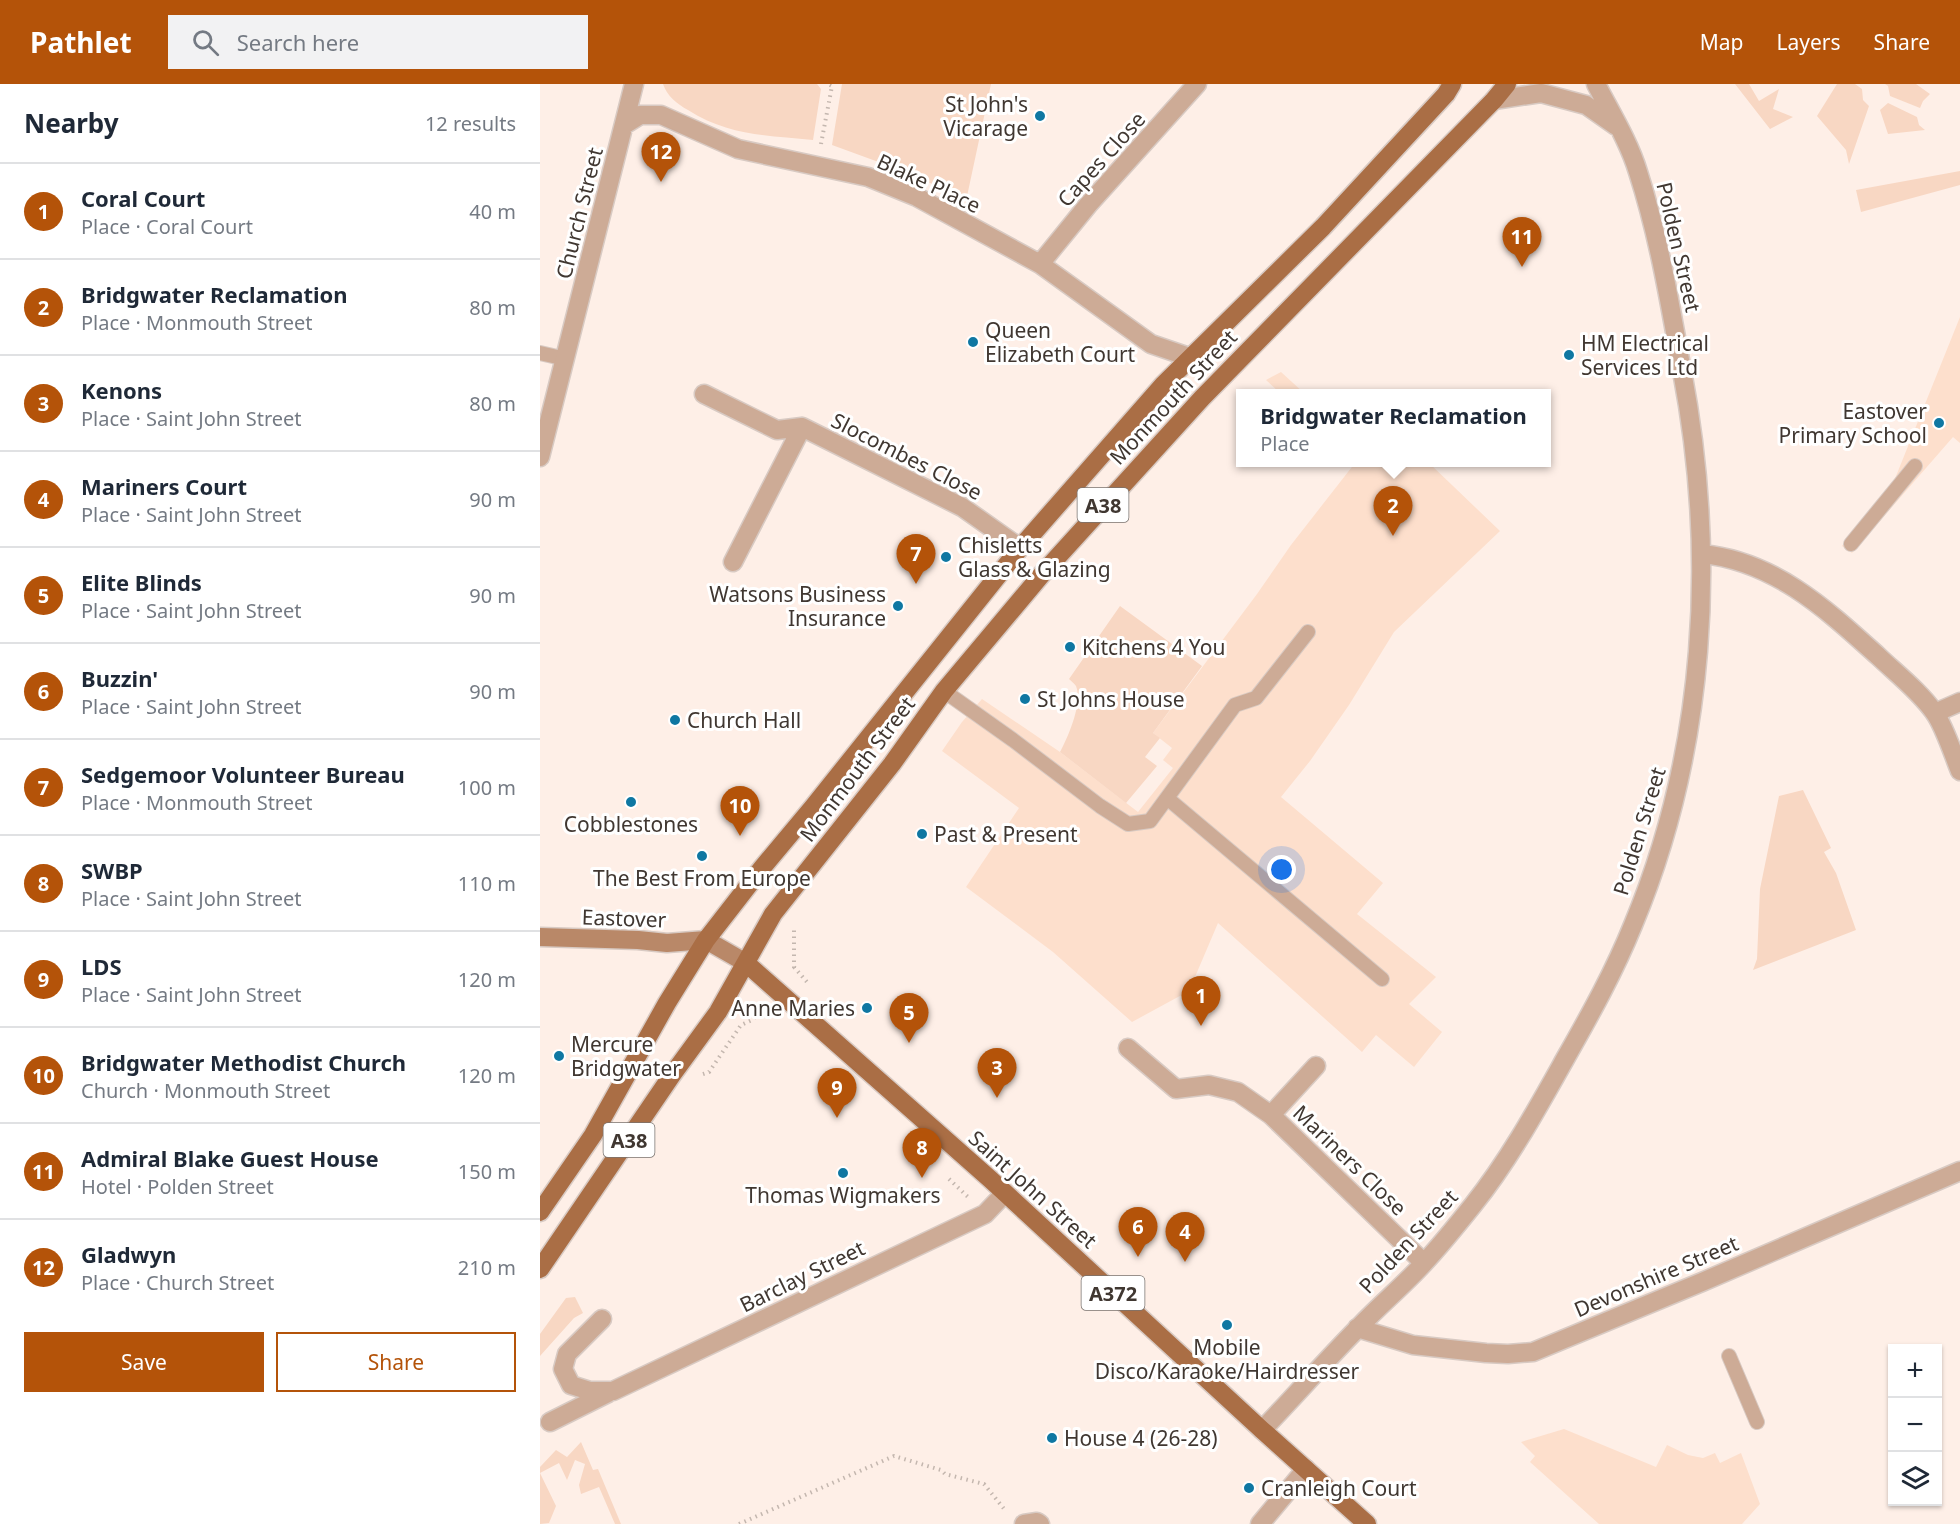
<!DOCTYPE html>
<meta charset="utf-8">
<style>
:root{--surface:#fff;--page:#f2f2f3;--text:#1f2937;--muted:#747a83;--line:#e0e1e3;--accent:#b45309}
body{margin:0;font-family:"Noto Sans",sans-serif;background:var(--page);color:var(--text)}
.controls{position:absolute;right:18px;bottom:18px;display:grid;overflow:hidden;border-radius:0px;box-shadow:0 2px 4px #0004}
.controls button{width:54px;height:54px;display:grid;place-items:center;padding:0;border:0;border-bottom:2px solid var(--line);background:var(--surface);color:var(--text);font:30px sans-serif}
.you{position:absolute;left:742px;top:786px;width:21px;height:21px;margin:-15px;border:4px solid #fff;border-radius:50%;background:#1a73e8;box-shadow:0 0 0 9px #1a73e833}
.badge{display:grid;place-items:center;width:39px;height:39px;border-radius:50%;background:var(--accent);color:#fff;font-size:20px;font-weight:700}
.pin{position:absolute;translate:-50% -50px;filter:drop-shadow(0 2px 3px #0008)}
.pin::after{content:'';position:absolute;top:32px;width:21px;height:18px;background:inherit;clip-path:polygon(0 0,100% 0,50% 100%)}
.popup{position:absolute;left:696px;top:305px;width:315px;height:78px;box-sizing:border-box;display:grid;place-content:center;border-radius:0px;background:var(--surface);filter:drop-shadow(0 2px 4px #0005);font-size:20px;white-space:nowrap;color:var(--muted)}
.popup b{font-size:22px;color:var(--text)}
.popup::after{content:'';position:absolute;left:50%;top:100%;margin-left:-12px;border:12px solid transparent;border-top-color:var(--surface)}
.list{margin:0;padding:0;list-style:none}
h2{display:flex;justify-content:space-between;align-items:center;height:78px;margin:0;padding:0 24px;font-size:26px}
h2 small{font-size:20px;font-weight:400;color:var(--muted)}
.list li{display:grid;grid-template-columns:39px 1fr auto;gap:18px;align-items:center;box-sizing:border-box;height:96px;padding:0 24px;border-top:2px solid var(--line)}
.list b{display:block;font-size:22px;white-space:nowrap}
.list p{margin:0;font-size:20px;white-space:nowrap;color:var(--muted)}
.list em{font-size:20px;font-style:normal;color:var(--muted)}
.actions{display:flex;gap:12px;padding:18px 24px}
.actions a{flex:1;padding:14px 0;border:2px solid var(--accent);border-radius:0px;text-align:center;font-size:21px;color:var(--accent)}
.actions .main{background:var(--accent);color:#fff}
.icon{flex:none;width:33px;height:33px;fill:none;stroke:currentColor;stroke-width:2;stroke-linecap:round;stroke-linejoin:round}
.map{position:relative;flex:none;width:1420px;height:1440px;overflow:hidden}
header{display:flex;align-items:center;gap:36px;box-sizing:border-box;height:84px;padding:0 30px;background:var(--accent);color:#fff}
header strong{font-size:28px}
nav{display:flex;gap:33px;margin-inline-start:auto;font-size:21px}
.search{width:420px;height:54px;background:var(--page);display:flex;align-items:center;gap:15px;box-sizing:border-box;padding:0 21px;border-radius:0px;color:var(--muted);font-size:22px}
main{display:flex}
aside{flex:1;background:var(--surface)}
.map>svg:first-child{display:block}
.built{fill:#fddfcc}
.green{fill:#f8d7c3}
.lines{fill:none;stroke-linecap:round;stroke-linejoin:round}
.lane-casing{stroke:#d8cac3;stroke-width:16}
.street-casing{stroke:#d8cac3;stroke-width:21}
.secondary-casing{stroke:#d8cac3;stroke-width:21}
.primary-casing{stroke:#d8cac3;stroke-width:21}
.path{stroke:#c4b7af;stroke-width:4;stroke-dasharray:1.5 4.5;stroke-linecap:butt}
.lane{stroke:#cdab96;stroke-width:14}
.street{stroke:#cdab96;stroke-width:18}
.secondary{stroke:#b98868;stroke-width:18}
.primary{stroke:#aa6e45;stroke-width:18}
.poi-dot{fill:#0f77a2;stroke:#fff;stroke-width:2}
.labels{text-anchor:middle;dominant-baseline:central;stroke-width:6;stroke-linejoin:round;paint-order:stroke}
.shield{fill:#fff;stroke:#79736f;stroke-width:1.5}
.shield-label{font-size:20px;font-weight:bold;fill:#403731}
.poi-label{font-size:21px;fill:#403731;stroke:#fff;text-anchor:start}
.street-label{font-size:21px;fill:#403731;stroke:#fff}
</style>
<header>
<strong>Pathlet</strong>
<div class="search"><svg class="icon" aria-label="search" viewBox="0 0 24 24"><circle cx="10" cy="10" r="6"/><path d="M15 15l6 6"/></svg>Search here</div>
<nav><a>Map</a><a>Layers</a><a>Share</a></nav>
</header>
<main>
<aside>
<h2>Nearby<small>12 results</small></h2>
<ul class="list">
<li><span class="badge">1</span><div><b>Coral Court</b><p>Place · Coral Court</p></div><em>40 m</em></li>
<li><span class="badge">2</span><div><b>Bridgwater Reclamation</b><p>Place · Monmouth Street</p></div><em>80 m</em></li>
<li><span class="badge">3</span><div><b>Kenons</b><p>Place · Saint John Street</p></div><em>80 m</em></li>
<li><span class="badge">4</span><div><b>Mariners Court</b><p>Place · Saint John Street</p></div><em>90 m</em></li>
<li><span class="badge">5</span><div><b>Elite Blinds</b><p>Place · Saint John Street</p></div><em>90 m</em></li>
<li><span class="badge">6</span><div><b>Buzzin'</b><p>Place · Saint John Street</p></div><em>90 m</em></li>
<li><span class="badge">7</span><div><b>Sedgemoor Volunteer Bureau</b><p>Place · Monmouth Street</p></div><em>100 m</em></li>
<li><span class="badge">8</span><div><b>SWBP</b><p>Place · Saint John Street</p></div><em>110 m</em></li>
<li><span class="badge">9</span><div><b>LDS</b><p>Place · Saint John Street</p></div><em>120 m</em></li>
<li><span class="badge">10</span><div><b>Bridgwater Methodist Church</b><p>Church · Monmouth Street</p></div><em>120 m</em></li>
<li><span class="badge">11</span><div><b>Admiral Blake Guest House</b><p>Hotel · Polden Street</p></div><em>150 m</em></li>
<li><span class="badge">12</span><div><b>Gladwyn</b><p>Place · Church Street</p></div><em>210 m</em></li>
</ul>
<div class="actions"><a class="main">Save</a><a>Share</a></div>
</aside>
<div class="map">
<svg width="1420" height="1440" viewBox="0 0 1420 1440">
<rect width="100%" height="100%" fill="#feefe7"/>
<path class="built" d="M1420 233V359L1413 353 1312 469 1302 462 1309 451 1352 402Z
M741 288 764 309H740L726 296Z
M815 379H889L960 447 854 548 809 621 770 677 741 713 843 799 817 830 896 893 869 920 902 948 874 983 836 951 822 968 678 839 649 907 592 938 513 868 426 803 479 724 402 667 422 638 442 615 520 668 598 728 633 684 623 676 632 664 613 649 717 510 751 461Z
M1024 1345 1116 1383 1127 1361 1148 1371 1163 1374 1175 1369 1180 1379 1201 1369 1220 1420 1202 1440H1059L990 1378 995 1372 981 1358Z"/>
<path class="green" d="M123 0H277L281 5 273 56C226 51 189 52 148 26 137 20 127 12 123 0Z
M302 0H451L426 117 374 91 292 61Z
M1195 0H1209L1219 17 1239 5 1233 25 1253 33 1230 45Z
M1297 0H1315L1322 5 1323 16 1329 22 1309 80 1306 66 1277 32Z
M1345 0H1376L1390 10 1383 17 1380 24 1350 12 1348 2Z
M1348 19 1377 33 1379 41 1385 46 1348 50 1340 26Z
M1420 87V101L1321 128 1316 106Z
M580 522 662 582 613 649 620 654 605 673 617 682 586 719 520 668C528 653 543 619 536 602 534 599 531 597 529 595Z
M1263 706 1291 764 1284 768 1296 789 1316 846 1213 886 1217 875 1220 805 1239 712Z
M35 1213 43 1229 34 1234 0 1272V1250L26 1214Z
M41 1358 53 1386 58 1385 81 1440H75L59 1403 41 1410 39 1401 45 1380 35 1376 27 1396 19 1379 0 1389 16 1422 9 1439 0 1440V1383L16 1366 27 1373Z"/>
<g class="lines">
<g class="lane-casing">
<path id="lane" d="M0 269 26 275
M1311 460 1375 382
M404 607 473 656 560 722 588 740 610 737 695 621 716 614 768 548
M627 714 842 895
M1189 1272 1217 1338"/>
</g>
<g class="street-casing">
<path id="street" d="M954 16 1001 9 1046 21 1076 42
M84 41 100 31H121L198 65 328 93 377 113 500 180 611 260 652 274
M500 180 548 121 657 0
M164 310 237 346 262 343 422 423 480 464
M0 373 94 0
M1162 470C1235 477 1287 526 1338 572 1357 590 1379 607 1394 628 1404 641 1413 670 1420 687
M193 478 262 343
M1395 629 1420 618
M588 964 636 1005 669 1001 698 1008 731 1031 884 1179
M731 1031 776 982
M62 1235 27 1270 23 1285 31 1301 50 1307H73L445 1130 465 1109
M817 1244 873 1261 946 1269 968 1270 993 1268 1162 1198 1420 1087
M10 1338 68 1309
M722 1346C755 1312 786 1276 820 1242 841 1220 864 1201 884 1179 901 1161 917 1141 933 1121 969 1076 997 1025 1025 975 1050 931 1074 888 1093 841 1166 666 1177 471 1142 287 1130 220 1119 153 1098 88 1089 58 1071 29 1056 0
M484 1440 497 1438 500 1440
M720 1440 766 1385"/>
</g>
<g class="secondary-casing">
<path id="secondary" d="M0 853 98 856 127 859 166 856 206 879"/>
</g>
<g class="primary-casing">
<path id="primary" d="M206 879 450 1095 722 1346 827 1440
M0 1128 53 1051 127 919 166 856 222 784 273 723 480 464 623 301 783 143 906 10 912 0
M0 1185 132 991 178 928 233 830 352 680 404 607 503 489 662 314 954 16 967 0"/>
</g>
<path class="path" d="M281 60 292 2 288 0
M254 883 267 898
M254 884V844
M163 990 169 988 201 941 212 936 223 925
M409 1095 428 1113
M199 1440 354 1372 401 1386 405 1390 444 1400 465 1426"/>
<use href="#lane" class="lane"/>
<use href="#street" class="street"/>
<use href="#secondary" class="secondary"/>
<use href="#primary" class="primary"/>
</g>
<g class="poi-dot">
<circle cx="500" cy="32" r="6"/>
<circle cx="433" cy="258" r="6"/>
<circle cx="1029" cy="271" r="6"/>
<circle cx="1399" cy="339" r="6"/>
<circle cx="406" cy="473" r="6"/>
<circle cx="358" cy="522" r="6"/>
<circle cx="530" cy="563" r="6"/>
<circle cx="485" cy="615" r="6"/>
<circle cx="135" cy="636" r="6"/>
<circle cx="91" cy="718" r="6"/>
<circle cx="382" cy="750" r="6"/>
<circle cx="162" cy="772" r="6"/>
<circle cx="327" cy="924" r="6"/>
<circle cx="19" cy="972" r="6"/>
<circle cx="303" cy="1089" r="6"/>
<circle cx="687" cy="1241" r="6"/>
<circle cx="512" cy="1354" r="6"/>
<circle cx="709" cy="1404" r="6"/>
</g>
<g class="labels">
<g class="shield">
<rect x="537.5" y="404" width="51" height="34" rx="4.5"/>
<rect x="63.5" y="1039" width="51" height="34" rx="4.5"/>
<rect x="541.5" y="1192" width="63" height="34" rx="4.5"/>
</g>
<g class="shield-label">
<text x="563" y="421">A38</text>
<text x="89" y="1056">A38</text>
<text x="573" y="1209">A372</text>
</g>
<g class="poi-label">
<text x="488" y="20" text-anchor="end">St John's<tspan x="488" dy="24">Vicarage</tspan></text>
<text x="445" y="246">Queen<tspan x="445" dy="24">Elizabeth Court</tspan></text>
<text x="1041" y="259">HM Electrical<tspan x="1041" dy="24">Services Ltd</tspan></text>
<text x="1387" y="327" text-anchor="end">Eastover<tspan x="1387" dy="24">Primary School</tspan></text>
<text x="418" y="461">Chisletts<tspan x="418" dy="24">Glass &amp; Glazing</tspan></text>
<text x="346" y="510" text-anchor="end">Watsons Business<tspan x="346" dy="24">Insurance</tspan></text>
<text x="542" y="563">Kitchens 4 You</text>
<text x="497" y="615">St Johns House</text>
<text x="147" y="636">Church Hall</text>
<text x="91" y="740" text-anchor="middle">Cobblestones</text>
<text x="394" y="750">Past &amp; Present</text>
<text x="162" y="794" text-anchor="middle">The Best From Europe</text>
<text x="315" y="924" text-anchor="end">Anne Maries</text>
<text x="31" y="960">Mercure<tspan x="31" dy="24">Bridgwater</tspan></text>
<text x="303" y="1111" text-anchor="middle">Thomas Wigmakers</text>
<text x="687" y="1263" text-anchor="middle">Mobile<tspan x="687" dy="24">Disco/Karaoke/Hairdresser</tspan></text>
<text x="524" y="1354">House 4 (26-28)</text>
<text x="721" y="1404">Cranleigh Court</text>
</g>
<g class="street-label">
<text transform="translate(561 75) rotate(-48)">Capes Close</text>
<text transform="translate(389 99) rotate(25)">Blake Place</text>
<text transform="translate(39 129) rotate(-76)">Church Street</text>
<text transform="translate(1139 163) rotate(77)">Polden Street</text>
<text transform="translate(633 313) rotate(-47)">Monmouth Street</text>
<text transform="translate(367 372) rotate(27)">Slocombes Close</text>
<text transform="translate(317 685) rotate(-53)">Monmouth Street</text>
<text transform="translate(1099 747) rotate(-73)">Polden Street</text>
<text transform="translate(84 834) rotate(2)">Eastover</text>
<text transform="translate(810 1076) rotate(44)">Mariners Close</text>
<text transform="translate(493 1105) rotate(42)">Saint John Street</text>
<text transform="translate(868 1157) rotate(-47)">Polden Street</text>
<text transform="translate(262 1192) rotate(-26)">Barclay Street</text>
<text transform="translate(1116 1192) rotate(-23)">Devonshire Street</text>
</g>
</g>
</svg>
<div class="controls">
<button>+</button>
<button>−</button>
<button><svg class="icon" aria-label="layers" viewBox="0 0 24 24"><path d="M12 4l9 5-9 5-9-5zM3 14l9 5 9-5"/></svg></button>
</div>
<div class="you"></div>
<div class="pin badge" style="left:661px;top:942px">1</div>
<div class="pin badge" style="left:853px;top:452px">2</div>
<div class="popup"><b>Bridgwater Reclamation</b>Place</div>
<div class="pin badge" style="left:457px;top:1014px">3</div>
<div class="pin badge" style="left:645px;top:1178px">4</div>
<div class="pin badge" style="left:369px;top:959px">5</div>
<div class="pin badge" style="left:598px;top:1173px">6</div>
<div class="pin badge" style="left:376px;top:500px">7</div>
<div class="pin badge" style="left:382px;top:1094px">8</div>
<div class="pin badge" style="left:297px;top:1034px">9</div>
<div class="pin badge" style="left:200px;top:752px">10</div>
<div class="pin badge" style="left:982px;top:183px">11</div>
<div class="pin badge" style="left:121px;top:98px">12</div>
</div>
</main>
